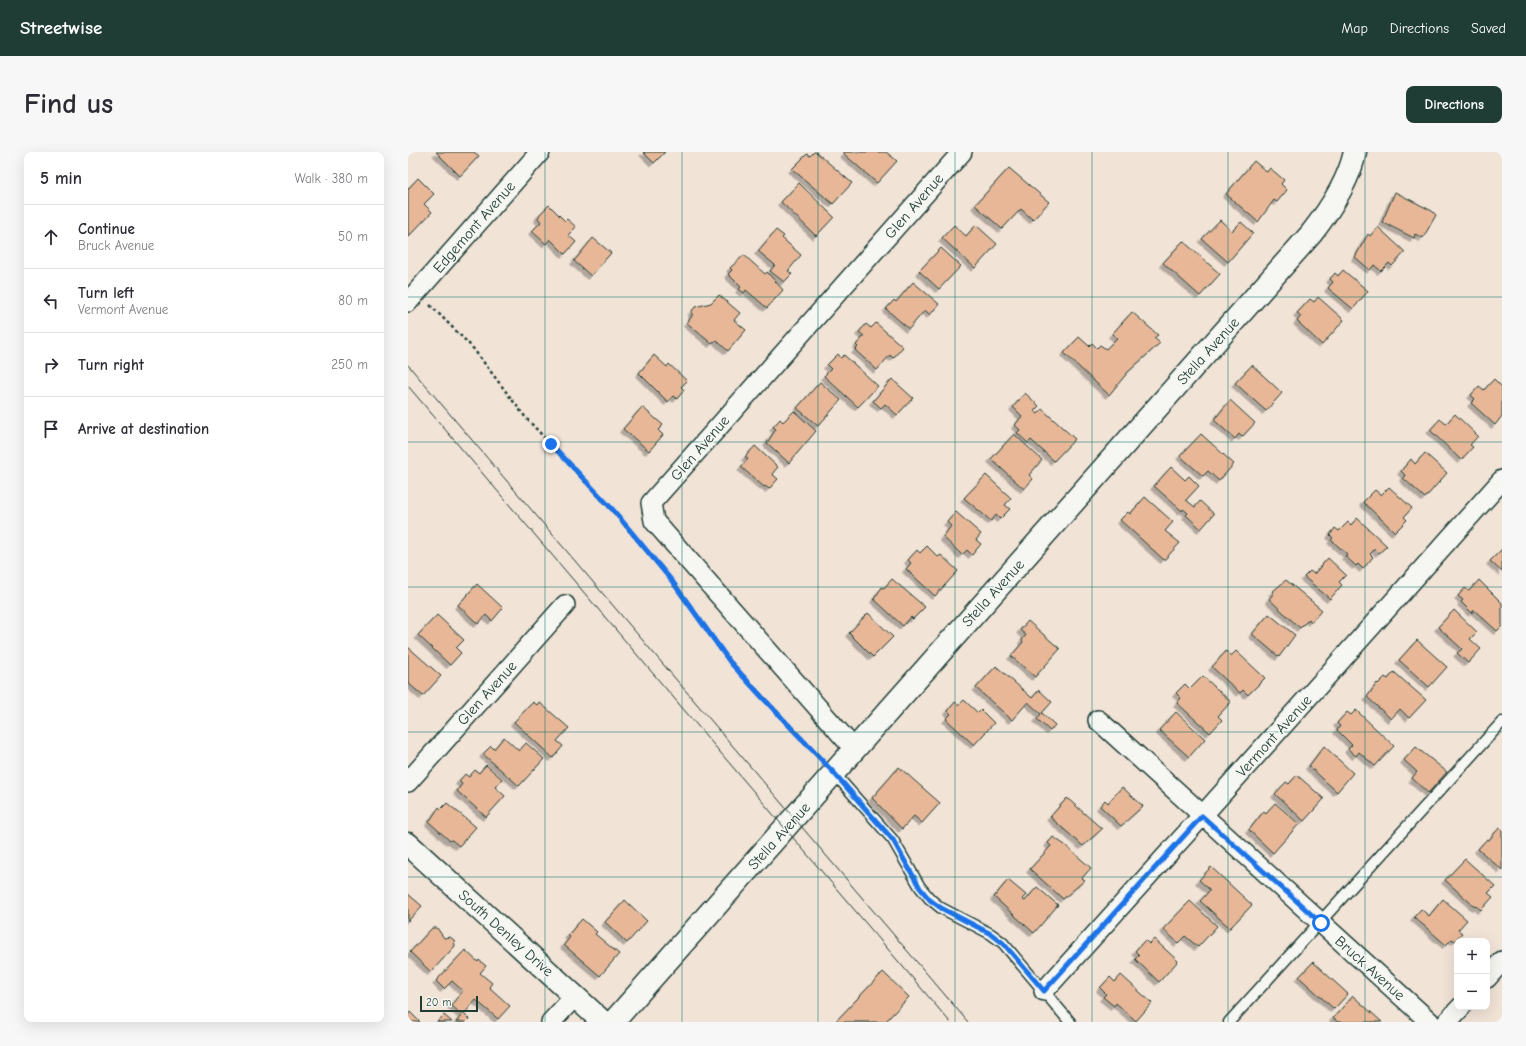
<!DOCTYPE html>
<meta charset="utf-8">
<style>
:root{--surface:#fff;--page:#f7f7f7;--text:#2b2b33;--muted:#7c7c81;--line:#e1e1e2;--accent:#1f3d34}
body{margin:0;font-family:"Comic Neue",sans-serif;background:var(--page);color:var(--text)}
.controls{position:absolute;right:12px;bottom:12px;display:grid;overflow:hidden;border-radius:8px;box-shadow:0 4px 16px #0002}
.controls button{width:36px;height:36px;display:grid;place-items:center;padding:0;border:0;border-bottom:1px solid var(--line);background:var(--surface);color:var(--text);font:20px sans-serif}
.scale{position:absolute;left:12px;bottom:10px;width:58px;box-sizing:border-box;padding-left:4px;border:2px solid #1f3d34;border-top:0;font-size:11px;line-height:14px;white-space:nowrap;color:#1f3d34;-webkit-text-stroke:3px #f6f6f2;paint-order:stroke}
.stop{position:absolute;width:12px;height:12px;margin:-9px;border:3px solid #1a73e8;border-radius:50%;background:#fff}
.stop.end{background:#1a73e8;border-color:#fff;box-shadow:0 1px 4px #0008}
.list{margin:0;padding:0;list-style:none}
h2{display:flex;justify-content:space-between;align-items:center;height:52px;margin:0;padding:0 16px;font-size:17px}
h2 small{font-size:13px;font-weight:400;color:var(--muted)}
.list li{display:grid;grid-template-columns:26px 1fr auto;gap:12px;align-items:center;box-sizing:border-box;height:64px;padding:0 16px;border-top:1px solid var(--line)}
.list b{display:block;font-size:15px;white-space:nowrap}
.list p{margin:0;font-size:13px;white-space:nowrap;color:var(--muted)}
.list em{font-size:13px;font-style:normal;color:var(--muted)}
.icon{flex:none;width:22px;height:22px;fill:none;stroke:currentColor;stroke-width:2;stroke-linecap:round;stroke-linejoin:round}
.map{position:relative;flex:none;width:1094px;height:870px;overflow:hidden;border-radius:8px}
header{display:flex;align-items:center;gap:24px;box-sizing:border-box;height:56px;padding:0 20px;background:var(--accent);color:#fff}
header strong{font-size:19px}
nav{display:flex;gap:22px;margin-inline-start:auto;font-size:14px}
.intro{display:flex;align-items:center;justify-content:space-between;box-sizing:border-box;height:96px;padding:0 24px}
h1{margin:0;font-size:28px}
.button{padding:10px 18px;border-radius:8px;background:var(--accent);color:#fff;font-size:14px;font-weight:700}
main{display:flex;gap:24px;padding:0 24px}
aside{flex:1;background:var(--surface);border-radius:8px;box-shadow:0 4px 16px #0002}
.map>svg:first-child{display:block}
.building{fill:#e7b798;stroke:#1f3d34;filter:url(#shadow)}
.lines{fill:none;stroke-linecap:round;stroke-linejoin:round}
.lane-casing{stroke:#1f3d34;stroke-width:13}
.street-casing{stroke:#1f3d34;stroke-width:22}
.secondary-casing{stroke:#1f3d34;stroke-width:25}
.path{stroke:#1f3d34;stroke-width:2.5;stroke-dasharray:3 3;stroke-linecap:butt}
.lane{stroke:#f6f6f2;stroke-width:10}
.street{stroke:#f6f6f2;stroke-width:19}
.secondary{stroke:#f6f6f2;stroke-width:22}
.tram{stroke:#1f3d34;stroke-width:1}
.route{stroke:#1a73e8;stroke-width:5}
.grid{fill:none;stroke:#0f766e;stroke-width:1;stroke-opacity:0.55}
.labels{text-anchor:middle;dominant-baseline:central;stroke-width:3;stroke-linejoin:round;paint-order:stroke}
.street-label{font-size:15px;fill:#1f3d34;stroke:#f6f6f2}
</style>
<header>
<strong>Streetwise</strong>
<nav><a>Map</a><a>Directions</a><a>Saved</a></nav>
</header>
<div class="intro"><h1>Find us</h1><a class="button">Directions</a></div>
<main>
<aside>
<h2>5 min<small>Walk · 380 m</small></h2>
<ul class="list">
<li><svg class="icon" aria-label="ahead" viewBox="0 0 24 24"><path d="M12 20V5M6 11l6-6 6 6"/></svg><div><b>Continue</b><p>Bruck Avenue</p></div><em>50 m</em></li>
<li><svg class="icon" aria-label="left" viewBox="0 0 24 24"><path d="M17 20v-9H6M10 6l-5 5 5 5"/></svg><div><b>Turn left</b><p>Vermont Avenue</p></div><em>80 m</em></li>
<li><svg class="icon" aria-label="right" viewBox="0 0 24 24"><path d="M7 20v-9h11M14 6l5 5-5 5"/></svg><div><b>Turn right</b></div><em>250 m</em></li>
<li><svg class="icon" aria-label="arrive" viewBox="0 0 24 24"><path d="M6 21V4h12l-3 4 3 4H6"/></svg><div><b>Arrive at destination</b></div></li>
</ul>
</aside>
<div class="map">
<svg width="1094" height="870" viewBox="0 0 1094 870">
<defs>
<filter id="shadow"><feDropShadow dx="-3.5" dy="3.5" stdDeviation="0" flood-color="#0004"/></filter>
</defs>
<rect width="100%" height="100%" fill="#f2e3d7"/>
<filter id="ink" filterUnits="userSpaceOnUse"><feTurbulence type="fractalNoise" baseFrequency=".025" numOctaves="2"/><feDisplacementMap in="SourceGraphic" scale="8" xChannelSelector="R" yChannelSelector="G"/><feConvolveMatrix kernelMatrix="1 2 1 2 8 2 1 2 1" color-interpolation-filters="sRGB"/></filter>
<g filter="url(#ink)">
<path class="building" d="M28 0H66L71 4 52 24Z
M235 0H257L246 11Z
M406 0H408L444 31 425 52 384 17 399 2 402 4Z
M436 0H478L489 9 469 31 436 2Z
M846 9 859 20 862 16 876 28 873 32 879 38 869 50 866 48 850 70 818 42Z
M601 16 641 50 625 68 613 57 594 77 567 53Z
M10 26 26 42 16 52 24 60 0 85V37Z
M391 31 426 65 408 84 373 50Z
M987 40 1024 59 1028 63 1015 86 1007 82 1006 86 974 70Z
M141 53 157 69 159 67 168 75 160 83 168 90 157 102 142 87 138 92 124 79 133 70 130 66 132 62Z
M812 68 824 79 833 70 845 81 820 110 794 87Z
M546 73 558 84 568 73 589 92 567 116 534 86Z
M970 75 997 100 984 114 981 111 973 119 966 113 962 118 947 105 960 82 962 84Z
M368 78 376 84 374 86 393 103 380 119 384 122 376 130 362 119 367 113 350 99Z
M185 86 203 101 183 124 166 109Z
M775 89 812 122 792 144 755 111Z
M533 96 553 114 531 137 511 119Z
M336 103 357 122 359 120 375 138 359 156 338 138 336 141 331 137 333 135 320 122 324 118 322 116Z
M935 118 960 139 945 157 920 136 925 130 922 127 927 121 930 124Z
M505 130 531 152 522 163 517 158 501 177 478 157 486 148 488 150Z
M311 143 332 161 326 168 338 178 320 199 308 188 304 192 279 171 284 164V159L287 155 303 151Z
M910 145 936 168 914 193 889 169 893 164 889 161 902 147 906 150Z
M724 160 750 183 746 186 752 191 720 220 701 243 656 201 671 185 681 194 684 191 689 196 692 193 698 197 709 186 704 182Z
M468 171 495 195 485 206 482 203 469 218 447 198 450 195 448 193 456 184 451 180 458 172 463 176Z
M430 202 433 206 436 203 470 234 450 255 416 224 423 217 419 213Z
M246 203 259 215 261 212 279 229 273 235 276 238 269 247 265 244 260 250 231 221Z
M844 213 874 241 858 259 827 231Z
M484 227 505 246 489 263 477 252 473 256 465 249Z
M1086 227 1094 235V264L1087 273 1063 251 1067 247 1063 243 1071 234 1076 238Z
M412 230 433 248 410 274 389 256Z
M617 241 631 254 626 259 630 262 634 257 667 287 646 309 623 288 620 291 609 281 612 278 607 273 614 264 605 255Z
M822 248 847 271 834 285 831 282 827 287 806 268Z
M234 255 255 273 250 278 255 283 241 299 215 277Z
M386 259 408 279 381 311 359 291 368 277 365 275 372 267 375 270Z
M1047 262 1070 284 1062 293 1065 295 1053 308 1022 278 1032 267 1038 272Z
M606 282 634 308 621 323 625 327 616 337 583 307Z
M793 282 826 312 811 329 800 319 795 324 772 304Z
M347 294 370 315 364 322 370 327 361 337 357 334 356 335 333 315 340 307 337 305Z
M1017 301 1039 321 1017 346 995 326 997 323 993 319 1003 307 1007 312Z
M763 315 777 328 781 324 791 334 778 348 787 355 792 349 806 362 793 377 778 363 780 361 775 357 774 359 746 334Z
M578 323 603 346 597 353 602 357 592 367 588 363 583 369 556 346Z
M981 335 1004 356 996 365 999 368 987 380 955 350 967 338 973 343Z
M737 345 765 370 757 379 772 391 756 408 712 368 720 360 722 362Z
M548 360 573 382 568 388 573 392 564 403 559 398 554 403 535 385 543 374 539 370Z
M949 366 979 394 971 401 967 397 962 402 965 405 955 417 950 412 948 414 937 404 939 402 923 388 925 386 922 383 927 376 931 379 940 370 943 373Z
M519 394 530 405 533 403 550 419 527 444 498 417 503 411 500 408 509 398 512 401Z
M1094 397V420L1082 409Z
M920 406 938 423 931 430 934 433 922 447 896 425 902 419 906 422Z
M484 427 517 455 505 467 503 465 495 474 466 447 474 435 476 436Z
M878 428 914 458 903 470 901 467 892 476 861 447 866 441 864 440Z
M1071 428 1094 451V474L1089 479 1066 458 1064 461 1053 450 1055 448 1050 444 1057 436 1061 439Z
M69 432 95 456 84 469 78 463 70 472 50 453Z
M1046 458 1069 480 1062 487 1073 497 1060 511 1049 501 1054 497 1030 475Z
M460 461 485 485 465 505 441 481Z
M861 462 887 483 871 505 844 482Z
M29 463 56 488 48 496 53 501 42 513 10 483Z
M620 469 652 497 627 525 603 504 615 490 614 488 618 483 612 478Z
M1009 488 1039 515 1021 535 991 508Z
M0 495 33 524 15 544 0 531Z
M818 499 823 504 828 499 857 526 840 543 835 538 832 541 804 515Z
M588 514 624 546 631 538 644 550 634 561 647 573 642 579 629 567 633 562 620 550 604 568 568 536Z
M986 520 1018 548 1001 566 992 557 983 567 959 545 969 531 970 532 977 525 980 527Z
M795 524 823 550 810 564 814 568 802 581 769 551 773 546 768 541 777 532 782 537Z
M556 548 570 561 573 558 586 571 566 593 538 567 543 562 540 559 547 550 551 553Z
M125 550 129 553 131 550 161 576 149 589 155 594 145 606 106 570Z
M948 558 986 594 967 614 951 600 948 604 940 597 944 593 929 578 932 574 929 571 939 560 943 563Z
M768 560 797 587 781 605 751 578Z
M96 585 111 599 118 591 136 607 111 634 75 602 83 594 86 597Z
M916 594 945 621 929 640 901 614Z
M1008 595 1039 620 1020 641 1004 626 1009 620 996 608Z
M78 613 94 627 87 635 97 644 78 665 49 639 54 632 51 629 57 622 61 625 67 618 71 621Z
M491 615 532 651 514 671 506 664 494 677 464 646Z
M889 623 916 647 896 669 867 642 878 630 881 632Z
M714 635 735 654 713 674 692 654 697 648 700 651Z
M659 646 694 677 675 694 642 665Z
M39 651 68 675 51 694 44 688 42 689 21 670 31 655 33 657Z
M867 651 891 672 865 701 841 678 856 659 858 661Z
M1091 676 1094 678V718L1070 697 1079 687 1081 688Z
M645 685 657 693 683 716 674 726 677 728 655 747 622 717 643 694 640 691Z
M1057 707 1087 734 1080 741 1085 745 1073 758 1068 754 1067 755 1037 728Z
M803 715 844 753 822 776 792 749 802 738 791 728Z
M600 728 618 743 614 747 617 749 629 735 650 753 626 781 586 745Z
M0 742 14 754 0 769Z
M1035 747 1059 768 1050 778 1054 781 1047 789 1044 787 1038 793 1006 765 1013 757 1021 764Z
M217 748 239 769 219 791 197 770Z
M782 749 809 774 790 795 777 784 770 791 755 777Z
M174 767 189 780 187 782 211 802 192 824 156 793 162 785 160 783Z
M24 776H29L36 786 42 785 46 788 47 794 23 820 2 800Z
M746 787 770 809 751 830 727 807 731 803 727 799 737 788 741 792Z
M57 798 70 810 71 808 78 814 72 821 84 831 81 835 102 854 90 867 68 848 56 862 61 867 58 870H48L54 863 43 853 55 839 44 829 36 837 28 829Z
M905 810 940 842 926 857 891 825Z
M475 820 501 845 477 870H427Z
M713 823 744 851 728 869 708 851 706 854 695 845 698 842 692 836 702 825 707 830Z
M945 844 974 870H930L925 866Z
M2 860 12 870H0V863Z
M36 863 44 870H29Z"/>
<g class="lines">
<g class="lane-casing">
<path id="lane" d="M426 621 485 688 512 735 522 747 533 756 583 782 595 791 662 870
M821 870 1094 570"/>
</g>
<g class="street-casing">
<path id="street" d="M0 150 132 0
M690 568 1022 870
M447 598 246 369 243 351 554 0
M0 630 157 453
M1079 826 1094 809
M636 839 794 664 1094 328
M143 870 167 844
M1039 870 1053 855"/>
</g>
<g class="secondary-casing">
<path id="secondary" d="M0 692 195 870
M205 870 903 82C921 59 941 29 947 0"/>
</g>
<path class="path" d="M22 153 64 195 118 266 205 359 264 429 322 510 413 607"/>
<use href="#lane" class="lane"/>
<use href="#street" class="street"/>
<use href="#secondary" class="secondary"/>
<path class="tram" d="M0 213 560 870
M0 234 542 870"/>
</g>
</g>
<g class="lines" filter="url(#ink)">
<path class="route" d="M143 292 206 359 264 429 322 510 354 545 426 621 485 688 512 736 522 748 533 756 583 782 595 791 636 839 794 664 913 771"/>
</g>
<path class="grid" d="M137 0V870M274 0V870M410 0V870M547 0V870M684 0V870M820 0V870M957 0V870M0 145H1094M0 290H1094M0 435H1094M0 580H1094M0 725H1094"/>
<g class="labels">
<g class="street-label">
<text transform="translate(506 54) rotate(-49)">Glen Avenue</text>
<text transform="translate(66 75) rotate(-49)">Edgemont Avenue</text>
<text transform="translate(800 199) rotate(-48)">Stella Avenue</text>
<text transform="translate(292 296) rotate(-49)">Glen Avenue</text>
<text transform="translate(585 441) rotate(-48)">Stella Avenue</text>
<text transform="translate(79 541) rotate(-48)">Glen Avenue</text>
<text transform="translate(866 584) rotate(-48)">Vermont Avenue</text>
<text transform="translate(371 684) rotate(-48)">Stella Avenue</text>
<text transform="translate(98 781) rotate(42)">South Denley Drive</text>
<text transform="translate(962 816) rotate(42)">Bruck Avenue</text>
</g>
</g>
</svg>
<div class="controls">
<button>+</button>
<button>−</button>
</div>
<div class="scale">20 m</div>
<div class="stop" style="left:913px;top:771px"></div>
<div class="stop end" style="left:143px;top:292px"></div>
</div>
</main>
